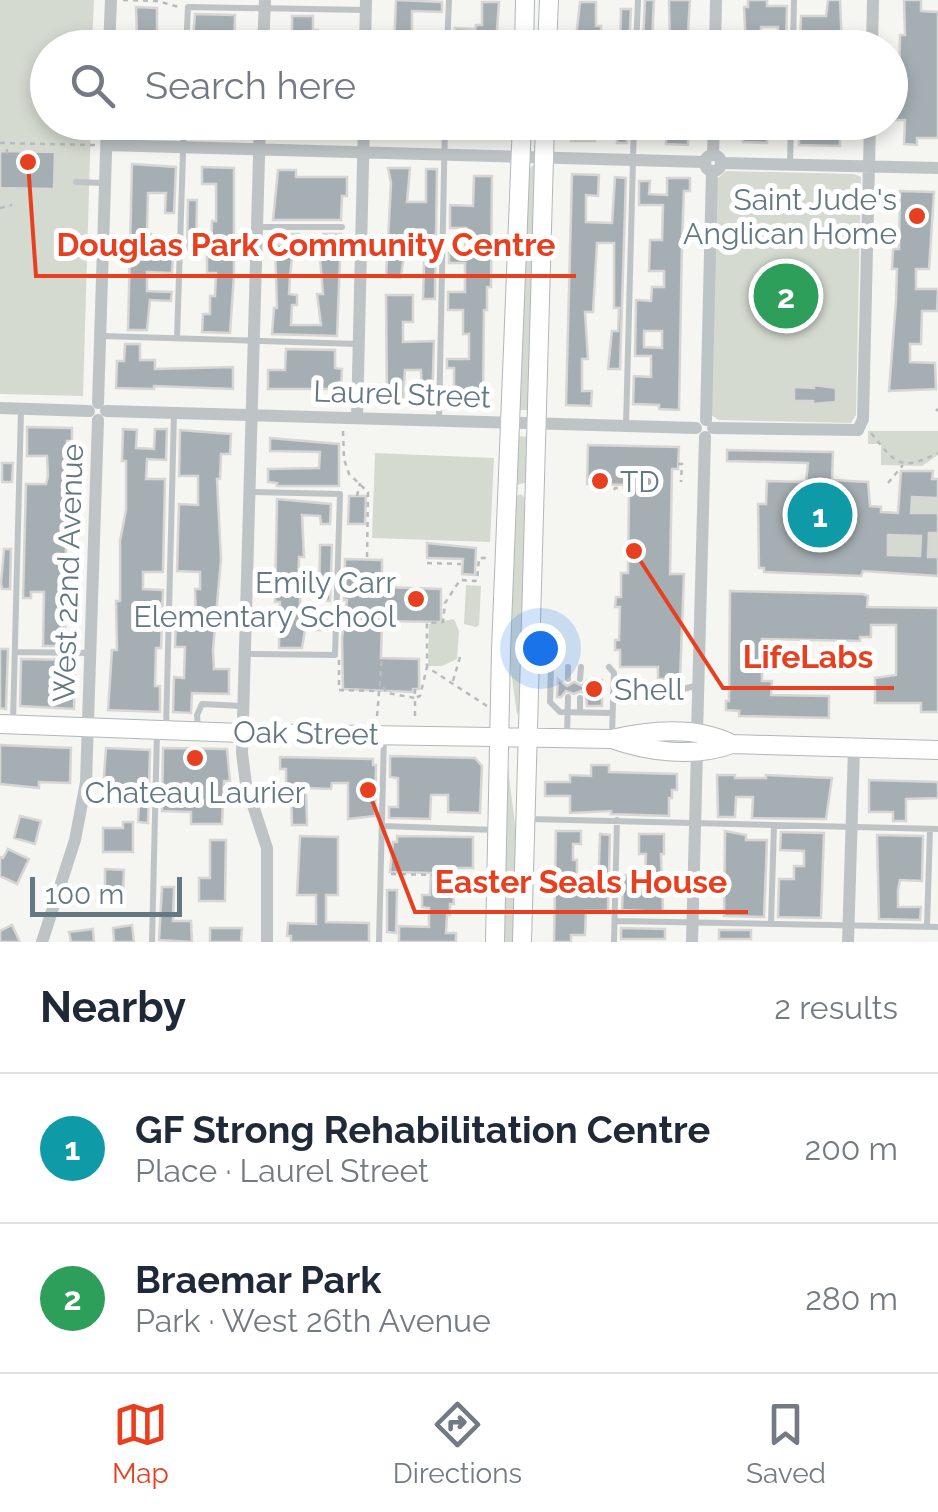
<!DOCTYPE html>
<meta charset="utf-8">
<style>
:root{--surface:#fff;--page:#f2f2f3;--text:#1f2937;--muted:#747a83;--line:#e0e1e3;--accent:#e74020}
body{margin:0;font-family:Raleway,sans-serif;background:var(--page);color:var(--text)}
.scale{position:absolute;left:30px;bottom:25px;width:152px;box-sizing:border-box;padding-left:10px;border:5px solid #647883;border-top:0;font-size:28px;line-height:35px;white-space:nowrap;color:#647883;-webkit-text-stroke:8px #fff;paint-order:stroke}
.you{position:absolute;left:540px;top:648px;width:35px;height:35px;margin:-25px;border:8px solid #fff;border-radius:50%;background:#1a73e8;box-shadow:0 0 0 15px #1a73e833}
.badge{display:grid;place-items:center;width:65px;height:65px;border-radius:50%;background:var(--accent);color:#fff;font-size:32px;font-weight:700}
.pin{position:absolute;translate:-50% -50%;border:5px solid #fff;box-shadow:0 2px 10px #0006}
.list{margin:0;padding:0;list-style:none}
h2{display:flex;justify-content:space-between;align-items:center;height:130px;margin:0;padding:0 40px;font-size:42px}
h2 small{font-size:32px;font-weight:400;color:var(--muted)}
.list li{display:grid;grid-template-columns:65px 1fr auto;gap:30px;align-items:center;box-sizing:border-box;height:150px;padding:0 40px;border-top:2px solid var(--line)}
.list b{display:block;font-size:38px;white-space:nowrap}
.list p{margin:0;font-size:32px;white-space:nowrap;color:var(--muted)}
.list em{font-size:32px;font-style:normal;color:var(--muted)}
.icon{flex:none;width:55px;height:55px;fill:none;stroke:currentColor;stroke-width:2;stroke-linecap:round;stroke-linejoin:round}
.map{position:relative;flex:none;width:938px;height:942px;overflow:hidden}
.search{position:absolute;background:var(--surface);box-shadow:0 5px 15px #0003;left:30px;right:30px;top:30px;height:110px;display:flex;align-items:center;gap:25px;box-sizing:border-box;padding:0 35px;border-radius:55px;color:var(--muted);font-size:38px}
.sheet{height:430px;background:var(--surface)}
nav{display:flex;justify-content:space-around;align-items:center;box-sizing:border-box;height:140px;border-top:2px solid var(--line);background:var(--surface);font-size:28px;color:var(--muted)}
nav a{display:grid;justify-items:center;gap:5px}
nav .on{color:var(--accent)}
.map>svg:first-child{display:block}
.green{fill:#d5dad0}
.building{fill:#a5afb3;stroke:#d7d6d4;stroke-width:2.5;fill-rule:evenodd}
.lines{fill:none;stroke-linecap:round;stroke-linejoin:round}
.secondary-casing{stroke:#b0b7ba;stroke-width:20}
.path{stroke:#b8bbbd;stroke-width:2.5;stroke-dasharray:5 5;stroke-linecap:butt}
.lane{stroke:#bec3c6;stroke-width:6}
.street{stroke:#bec3c6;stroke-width:12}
.secondary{stroke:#fff;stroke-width:18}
.poi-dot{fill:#e74020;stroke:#fff;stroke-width:4}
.labels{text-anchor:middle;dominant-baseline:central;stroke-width:10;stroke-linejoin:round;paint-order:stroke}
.poi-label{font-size:30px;fill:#647883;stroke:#fff;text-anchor:end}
.street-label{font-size:30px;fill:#647883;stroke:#fff}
.leader{fill:none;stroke:#e74020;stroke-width:4}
.callout-dot{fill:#e74020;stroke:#fff;stroke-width:4}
.callout-label{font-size:32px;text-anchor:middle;font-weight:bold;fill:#e74020;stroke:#fff;stroke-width:10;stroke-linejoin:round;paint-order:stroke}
</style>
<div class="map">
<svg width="938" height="942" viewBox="0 0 938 942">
<rect width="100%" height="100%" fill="#f5f5f1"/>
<path class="green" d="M0 0H94L92 47 48 48V122L91 123 83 396 0 394Z
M533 165 536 166 530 410H519L528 170Z
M726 171 854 174 861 177 856 415 851 423 719 420 711 415 717 179Z
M868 431H938V455L922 466 881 465V444H868Z
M517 436 529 437 528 482 513 486Z
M375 453 494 458 490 542 372 538Z
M521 494 528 501 521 706 517 715 508 649 513 498Z
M912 497 938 498V513H911Z
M916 532 938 533V557H928V547L920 556 888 555V535Z
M466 585 481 586 479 625 476 627 464 624Z
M454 619 459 631 457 659 442 666H428L429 624Z
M507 761 518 847 516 942H500Z"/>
<path class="building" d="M396 0 442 2V12L412 11V31L441 32 440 43H418L412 48H394Z
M645 0H654L652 42H643Z
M669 0H690L687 48H670Z
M748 0H767V6H787L786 39H778V27H761V48H746L744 7H748Z
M828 0H840L842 48 800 42 801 16H826Z
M904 0H921V11L938 12V138H917V145L904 144 905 120H895L894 83H899L900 35H905Z
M482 2H499L496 43H465V48H454L455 28 475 29 476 25H482Z
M580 2H596V26H601V47L575 46Z
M136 7 157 8V39H162V48H141V37H137Z
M621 9H631L629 46H620Z
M195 14 235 15 234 48H211V39H193Z
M292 16H313V30H318V40H310V48H292Z
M129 122H153V131H129Z
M313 122H335V133H313Z
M390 122H438V134L390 136Z
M475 122H495L494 138H452V126L475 127Z
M572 122H595V141H571Z
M618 122H627V143H617Z
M666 122H688V145L666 144Z
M743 124H784V134H767V143L743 142Z
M818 126H840V146L799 145V134H818Z
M0 151 55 152 54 189 0 188Z
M132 164 176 167 174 213H165L166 193H148L147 234H151V256H173L172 273 147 272V291L172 292 171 301 150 300 147 330H128Z
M202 167 234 168V275L230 333 202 332 203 314H210V296H215L216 273H207V257H211L212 221H216V184H202Z
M388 168H410L407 202H426V169H437L435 299H423L425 231H407L401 278 386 277 391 183Z
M278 170H296V177H347V196H342L341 220H273Z
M572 174 599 175 598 196 586 195V222L612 223 615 177 626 178 620 369H608L612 331H618L619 308H614V243H597L593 312H585L588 359H582V391H592L591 406 566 405Z
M474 176H492L491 287H487V310H484L483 402H463L464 390H454V368H447V359H469V334H463V310H448V292H465V263H449V253H465L466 228H450V205L473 206Z
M667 178H690V191H684L682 240 679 410 659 409V405L633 404 634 376 651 377V356H635L636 300 651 301 652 287H664V271H649L650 240H662L663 205H639V181H650L649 194 667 195ZM644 331H662V348L644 347Z
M900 191 934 192 929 269H916V289H938L937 311H922L921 344H910V362L935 363 936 389 889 391 896 301 897 269H892L893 249H899Z
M188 200H197L196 249H187Z
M281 234H299L298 258H292L290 275 289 294 297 295V305H292L291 325H321L317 294H323L320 258 323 234H341L337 336 272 334 274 308H277L275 245H281Z
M386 295H413V322H403V342L434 341 432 403H422L421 370H405L403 404 387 403Z
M125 344H140V360H155V369L233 367V389L154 386V389L116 388 117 361H124Z
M286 349 335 350V368L342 369 341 389H268V370H285Z
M814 385 836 388V402L813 404V401H794V387L814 388Z
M27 427 72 428V441H67L65 646H43L44 592H31V598H23L26 484H46L48 476 47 456H27Z
M123 429 137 430 136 448 154 449 155 429H167L166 460 147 459 146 479H165L163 572H143V589L163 590 161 648H156L155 686H160V712L108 710 112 650H117L116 601H120V541L126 510V461H122Z
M180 430 231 434 230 454H221L220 479H217L221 559 213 650 214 669H229V694L192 693 191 713 173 712 174 677 184 678 185 647H175L176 619H196L195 589H200V572L177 571 179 504 198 505V476H179Z
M270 438 339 444V486H277V483L268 482V469L319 468 320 452 270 451Z
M588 445 679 447 678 469H672L670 574H684L680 679H658V667H620V650H615V640H619L620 607H615L616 597H621V573H628L629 485 587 484Z
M727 450 833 452 832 480 868 482 870 506 881 507V512L898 513 901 471H933L932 479H938V498L912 497 911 513H938V533H929L928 557H938V576L863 571 861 576 764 572V568H759L758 504H766L767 481 806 482 808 463 727 461ZM888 535 921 536 920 556 888 555Z
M2 463H13L12 482H2Z
M349 496H366L365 524H348Z
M277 499 331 504 330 524H321L320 516 302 515 304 557H299L298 588H300V605H304V619H329V630H305L302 648H279L280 602H275Z
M427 543 476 548 475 575 462 574 463 559 427 558Z
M320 545H332L330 601 319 600Z
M4 549H11L10 589H2L1 583Z
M345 559 382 560V587L441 589V622L382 621 381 658 419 659V689H413V692L343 689 342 638 347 600H344Z
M730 591 863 594 868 596 867 607 938 608V712H921V703H875V678L896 675V625H871V637H860V641L762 639V681H772L771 695 829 696V718L739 716V711L726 710V701H729Z
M0 649H8L6 709 0 708Z
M21 659 75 660 74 709 20 706Z
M558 679 567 686 574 682 582 686 587 680H602V706H587L586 695 581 691 574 694 566 691 561 697H557Z
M0 745 71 748 70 783 39 782V788L0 784Z
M106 748 150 750 148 823 138 822 139 804H102Z
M163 748 227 749 230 781H224L222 824H191V812L162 811Z
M390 756 475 758 482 766 480 813 448 812V795H431L430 819 389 818V807H398V778L390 777Z
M280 757 373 759V765H376L375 816 348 819V783H332L331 789 306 788 307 825H292L291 788H286V769H280Z
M591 765H609V772L677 774V790H672V798H669V816L611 814V811L570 813V796H545V782H570V775L591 776Z
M717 775H735V778H766V775L832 778 826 819 752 818 753 797H736L735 817H718Z
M869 780 938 782V798L906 799V821H893V812H869Z
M20 816 41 821 35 844 14 838Z
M123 822H133V852H103V828H123Z
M556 831H581V844H573V860H577V894H598L600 834 610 835 608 911H586L585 935H571V942H554Z
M725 831 746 835V840H767L764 917 724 916Z
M781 832 824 833 821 918 778 917 779 879H794V866H804V851L780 850Z
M639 834H664V854H661L663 912 622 910 623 875 645 876 646 854H639Z
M877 835 923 836 922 881 900 880 898 890V907H921L920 920 879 919Z
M300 836 338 837V895H326V922L369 923V942H291V936H287L288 923 316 924V895H297Z
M397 836 473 837V868H455V873H451L454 904H450V915H447L446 933H456V942H399V926L429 927V908L422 907V895H430L431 873 390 872 393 842H397Z
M210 840H226L225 901H199V878H210Z
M8 849 29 859 17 884 0 876V857L3 858Z
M105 869 124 870 123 896 105 895Z
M162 887H174L173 921H191L192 942 159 940Z
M387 890H397L396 933 387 932Z
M12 925 20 942H0V931Z
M132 925 134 942H114L113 928Z
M210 928H242L241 942H210Z
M621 928 665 929V939H621Z
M93 929 94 942H71L69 932Z
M719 930H751V939H719Z"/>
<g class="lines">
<g class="secondary-casing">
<path id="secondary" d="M524 48 525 0
M547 48 549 0
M0 724 242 733 612 739C650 730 697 726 732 744
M612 739C648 752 695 758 732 744L938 750
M495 942 501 650 522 122
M522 942 545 122"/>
</g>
<path class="path" d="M123 0 157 1 179 7
M0 143 95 145
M7 154V144
M0 208 12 205
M936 411 938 409
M343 431 344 459 349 474 368 492 367 560
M871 433C896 464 900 472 938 453
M678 464H682L681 482
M888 483 903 465
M614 490 615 488H635L636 466
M357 496 360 483
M427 563 461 564
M339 660V690L377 691
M453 681 460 657
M383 687 387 693 415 698V689
M487 706 427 667V623L443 622 445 603 460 580 477 581 479 558H489
M377 716 382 657
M415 716V698L420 696 427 667
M391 874 482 876"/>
<path class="lane" d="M186 48 188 7 366 10
M447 48 449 0
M636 48 638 0
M793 48 794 0
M790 164 791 122
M76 182 103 183
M259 227H342
M102 336 358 344
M177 338 184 122
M439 421 445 122
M626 426 634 122
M15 652 89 653
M245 654 335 655 340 494 250 492
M551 667 550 702 560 712 612 713
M609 667 614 673 612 734
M568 679V667
M580 679 581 667
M613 693H667L699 685
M580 712V698
M13 722 21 410
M166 729 174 413
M198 730 197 715 202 704 242 706
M567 736 568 697
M529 819 938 829
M382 826 495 830
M615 921 938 927
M771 923 774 825
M927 926 930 829
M152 942 157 731
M379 942 384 735
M614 942 617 820"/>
<path class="street" d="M109 48 111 0
M263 48 265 0
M365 48 366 0
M715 48 716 0
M872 48 873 0
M260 122 242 753 246 784 267 848V942
M106 145 704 162
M705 163a8 8 0 1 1 16 0a8 8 0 1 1-16 0Z
M713 155 714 122
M721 163 938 168
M98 403 107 122
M0 408 89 411
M106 411 696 428
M357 418 364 122
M706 420 712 171
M713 428 858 430 863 419 870 122
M697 734 705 437
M42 942 75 840 86 782 98 420
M692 942 697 751
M848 942 854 748"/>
<use href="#secondary" class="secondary"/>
</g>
<g class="poi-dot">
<circle cx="917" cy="216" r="10"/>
<circle cx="600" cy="481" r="10"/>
<circle cx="416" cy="599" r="10"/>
<circle cx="594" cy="689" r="10"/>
<circle cx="195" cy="758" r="10"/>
</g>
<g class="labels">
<g class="poi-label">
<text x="897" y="199">Saint Jude's<tspan x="897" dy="34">Anglican Home</tspan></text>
<text x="620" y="481" text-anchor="start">TD</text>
<text x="396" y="582">Emily Carr<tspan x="396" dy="34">Elementary School</tspan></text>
<text x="614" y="689" text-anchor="start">Shell</text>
<text x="195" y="792" text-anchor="middle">Chateau Laurier</text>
</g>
<g class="street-label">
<text transform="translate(402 394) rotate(2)">Laurel Street</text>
<text transform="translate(68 573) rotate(-88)">West 22nd Avenue</text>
<text transform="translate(306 733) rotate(1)">Oak Street</text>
</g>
</g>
<path class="leader" d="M28 162L36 276H576M634 551L723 688H894M368 790L415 912H748"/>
<g class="callout-dot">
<circle cx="28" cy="162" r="10"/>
<circle cx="634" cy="551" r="10"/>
<circle cx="368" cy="790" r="10"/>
</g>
<g class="callout-label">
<text x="306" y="256">Douglas Park Community Centre</text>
<text x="808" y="668">LifeLabs</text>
<text x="581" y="893">Easter Seals House</text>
</g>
</svg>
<div class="scale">100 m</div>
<div class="you"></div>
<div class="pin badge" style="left:820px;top:515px;background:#0f9aa8">1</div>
<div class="pin badge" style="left:786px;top:296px;background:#2e9e5b">2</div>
<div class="search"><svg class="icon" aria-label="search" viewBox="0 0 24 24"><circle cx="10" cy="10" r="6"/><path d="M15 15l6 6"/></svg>Search here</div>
</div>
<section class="sheet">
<h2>Nearby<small>2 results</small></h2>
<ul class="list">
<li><span class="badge" style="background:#0f9aa8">1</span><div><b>GF Strong Rehabilitation Centre</b><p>Place · Laurel Street</p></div><em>200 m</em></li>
<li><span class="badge" style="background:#2e9e5b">2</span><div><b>Braemar Park</b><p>Park · West 26th Avenue</p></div><em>280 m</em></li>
</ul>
</section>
<nav>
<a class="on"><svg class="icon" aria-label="map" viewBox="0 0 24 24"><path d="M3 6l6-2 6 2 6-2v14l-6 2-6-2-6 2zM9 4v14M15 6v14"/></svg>Map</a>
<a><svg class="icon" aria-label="directions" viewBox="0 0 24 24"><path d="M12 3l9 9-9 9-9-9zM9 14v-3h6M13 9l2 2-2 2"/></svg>Directions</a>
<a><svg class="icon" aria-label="saved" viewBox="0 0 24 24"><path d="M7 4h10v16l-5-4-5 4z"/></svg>Saved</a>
</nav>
